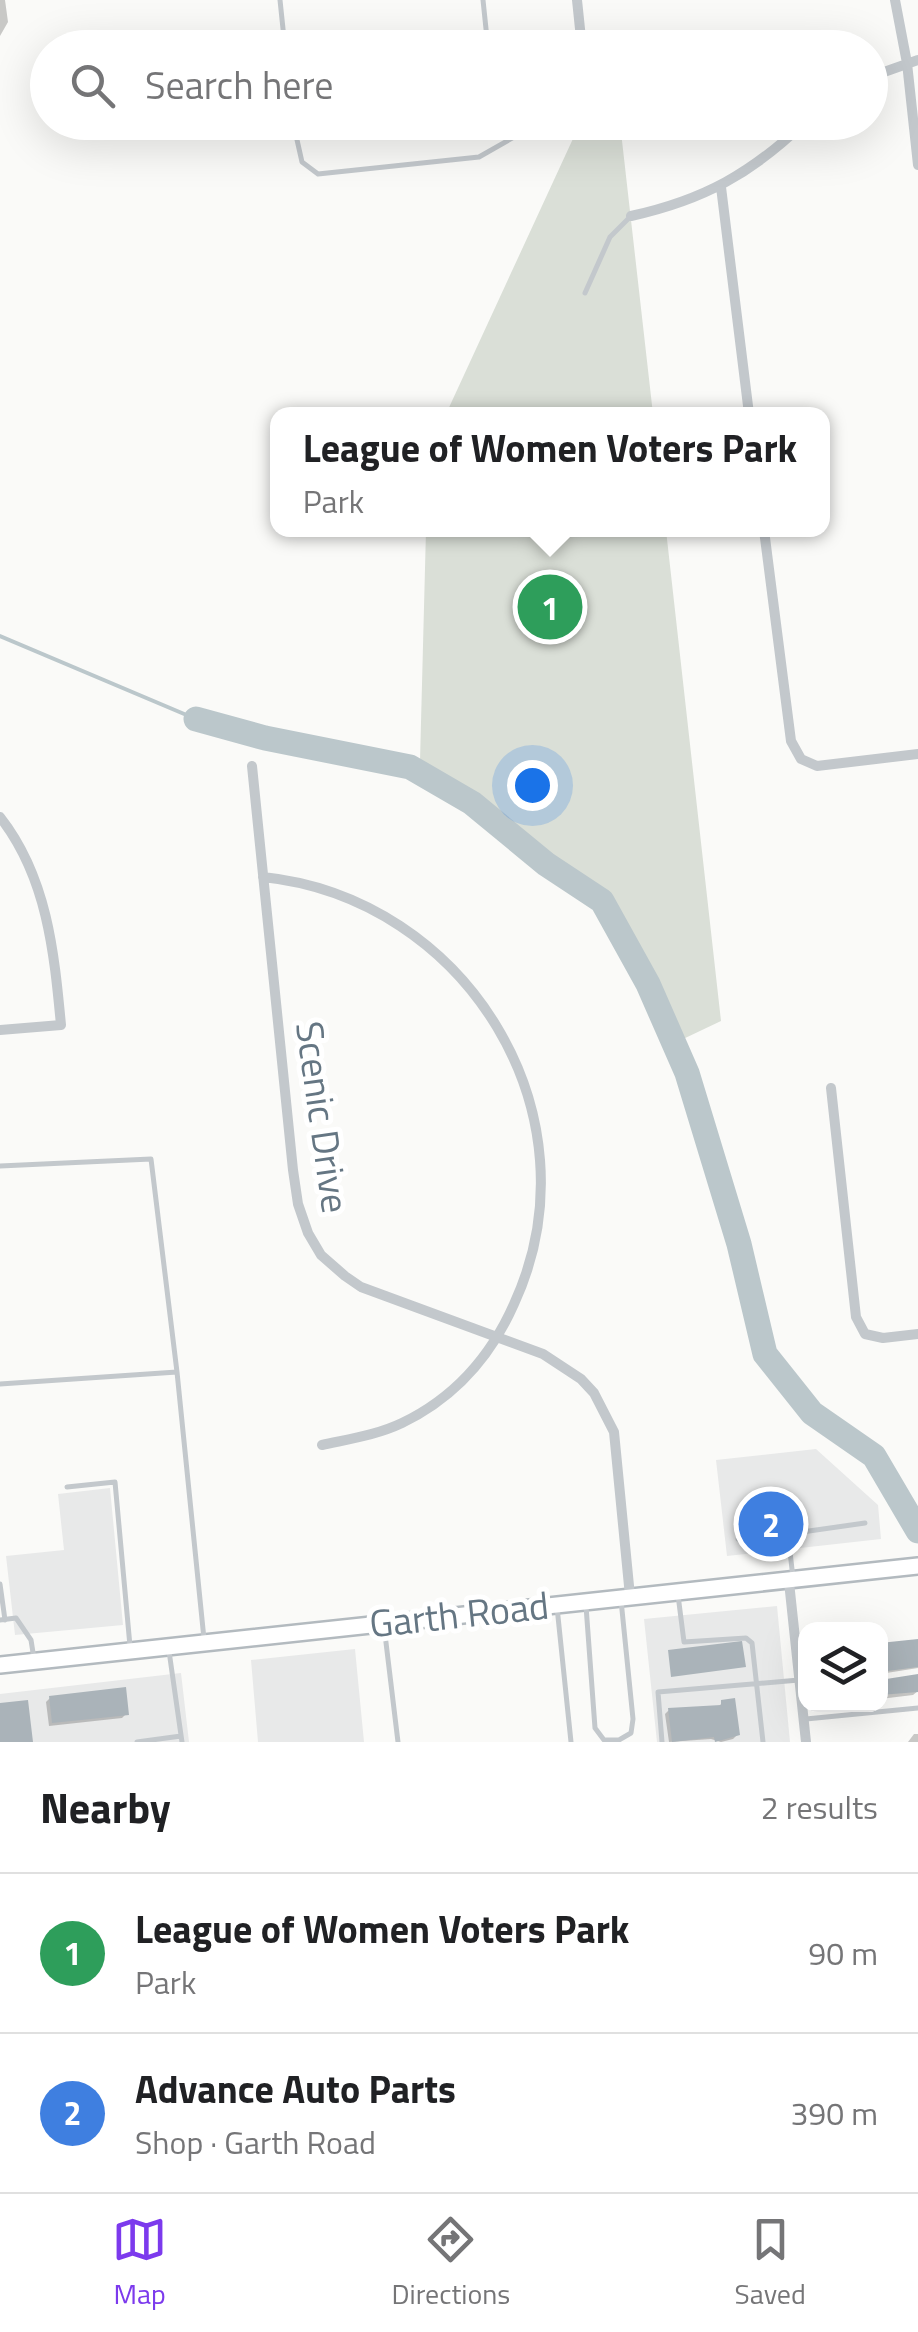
<!DOCTYPE html>
<meta charset="utf-8">
<style>
:root{--surface:#fff;--page:#f6f6f6;--text:#202124;--muted:#757577;--line:#e0e0e0;--accent:#7c3aed}
body{margin:0;font-family:"Titillium Web",sans-serif;background:var(--page);color:var(--text)}
.controls{position:absolute;right:30px;bottom:30px;display:grid;overflow:hidden;border-radius:20px;box-shadow:0 10px 40px #0002}
.controls button{width:90px;height:90px;display:grid;place-items:center;padding:0;border:0;border-bottom:2px solid var(--line);background:var(--surface);color:var(--text);font:50px sans-serif}
.you{position:absolute;left:532px;top:785px;width:35px;height:35px;margin:-25px;border:8px solid #fff;border-radius:50%;background:#1a73e8;box-shadow:0 0 0 15px #1a73e833}
.badge{display:grid;place-items:center;width:65px;height:65px;border-radius:50%;background:var(--accent);color:#fff;font-size:32px;font-weight:700}
.pin{position:absolute;translate:-50% -50%;border:5px solid #fff;box-shadow:0 2px 10px #0006}
.popup{position:absolute;left:270px;top:407px;width:560px;height:130px;box-sizing:border-box;display:grid;place-content:center;border-radius:20px;background:var(--surface);filter:drop-shadow(0 2px 8px #0005);font-size:32px;white-space:nowrap;color:var(--muted)}
.popup b{font-size:38px;color:var(--text)}
.popup::after{content:'';position:absolute;left:50%;top:100%;margin-left:-20px;border:20px solid transparent;border-top-color:var(--surface)}
.list{margin:0;padding:0;list-style:none}
h2{display:flex;justify-content:space-between;align-items:center;height:130px;margin:0;padding:0 40px;font-size:42px}
h2 small{font-size:32px;font-weight:400;color:var(--muted)}
.list li{display:grid;grid-template-columns:65px 1fr auto;gap:30px;align-items:center;box-sizing:border-box;height:160px;padding:0 40px;border-top:2px solid var(--line)}
.list b{display:block;font-size:38px;white-space:nowrap}
.list p{margin:0;font-size:32px;white-space:nowrap;color:var(--muted)}
.list em{font-size:32px;font-style:normal;color:var(--muted)}
.icon{flex:none;width:55px;height:55px;fill:none;stroke:currentColor;stroke-width:2;stroke-linecap:round;stroke-linejoin:round}
.map{position:relative;flex:none;width:918px;height:1742px;overflow:hidden}
.search{position:absolute;background:var(--surface);box-shadow:0 10px 40px #0002;left:30px;right:30px;top:30px;height:110px;display:flex;align-items:center;gap:25px;box-sizing:border-box;padding:0 35px;border-radius:55px;color:var(--muted);font-size:38px}
.sheet{height:450px;background:var(--surface)}
nav{display:flex;justify-content:space-around;align-items:center;box-sizing:border-box;height:140px;border-top:2px solid var(--line);background:var(--surface);font-size:28px;color:var(--muted)}
nav a{display:grid;justify-items:center;gap:5px}
nav .on{color:var(--accent)}
.map>svg:first-child{display:block}
.built{fill:#e8e9e9}
.green{fill:#dadfd7}
.shadow{fill:#0003}
.lines{fill:none;stroke-linecap:round;stroke-linejoin:round}
.stream{stroke:#bbc7cb;stroke-width:4}
.river{stroke:#bbc7cb;stroke-width:25}
.building{fill:#aab3b9}
.secondary-casing{stroke:#b3babf;stroke-width:20}
.lane{stroke:#c3c8cc;stroke-width:5}
.street{stroke:#c3c8cc;stroke-width:10}
.secondary{stroke:#fff;stroke-width:15}
.labels{text-anchor:middle;dominant-baseline:central;stroke-width:10;stroke-linejoin:round;paint-order:stroke}
.street-label{font-size:38px;fill:#657683;stroke:#fff}
</style>
<div class="map">
<svg width="918" height="1742" viewBox="0 0 918 1742">
<rect width="100%" height="100%" fill="#fafaf8"/>
<path class="built" d="M816 1449 878 1505 881 1539 727 1556 716 1460Z
M110 1488 123 1625 15 1635 6 1556 64 1550 58 1494Z
M777 1606 790 1742H657L644 1619Z
M355 1649 364 1742H258L251 1660Z
M181 1673 189 1742H0V1694Z"/>
<path class="green" d="M596 123H620L653 414H446L577 130Z
M426 530H666L721 1021 681 1040 616 907 420 761Z"/>
<path class="shadow" d="M0 0H5L8 22 0 36Z
M880 1645 918 1647V1668L880 1674Z
M880 1681 918 1691 913 1695 880 1699Z
M50 1698 126 1714 122 1718 49 1726 46 1702Z
M722 1703 738 1734 733 1739 721 1742 711 1739 669 1742 665 1714 669 1710 717 1708Z
M914 1734H918V1742H908Z"/>
<g class="lines">
<path class="stream" d="M0 636 196 719"/>
<path class="river" d="M196 719 265 738 410 767 472 803 546 864 602 901 648 984 687 1073 739 1244 765 1354 812 1413 874 1456 918 1531"/>
</g>
<path class="building" d="M918 1639V1667L880 1672V1643Z
M742 1641 746 1667 671 1677 668 1650Z
M918 1674V1692L880 1695V1680Z
M126 1687 129 1715 52 1723 49 1696Z
M735 1698 740 1735 715 1742 714 1737 672 1742 668 1708 721 1705V1700Z
M28 1700 33 1742H0V1703Z"/>
<g class="lines">
<g class="secondary-casing">
<path id="secondary" d="M0 1665 918 1566"/>
</g>
<path class="lane" d="M280 0 285 48
M483 0 488 48
M293 122 302 162 318 174 479 157 521 133 534 122
M585 293 610 237 631 216
M0 1166 151 1159 177 1372 0 1384
M177 1372 204 1639
M67 1487 115 1482 130 1646
M738 1539 788 1534
M793 1578 788 1534 865 1523
M0 1584 5 1620
M678 1595 684 1642 746 1638 752 1643 763 1742
M586 1606 595 1728 604 1740H619L631 1733 633 1719 621 1600
M557 1607 571 1742
M0 1620 16 1618 31 1640 34 1659
M384 1626 398 1742
M169 1651 182 1742
M806 1719 918 1708
M137 1742 181 1736
M662 1742 658 1692 799 1680"/>
<path class="street" d="M577 0 582 48
M895 0 907 63 918 165
M870 77 918 60
M721 187 749 414
M631 216C704 200 752 173 805 122
M764 530 791 741 801 759 817 766 918 754
M252 766 293 1170 298 1204 308 1233 321 1255 345 1276 361 1287 543 1354 581 1379 594 1393 614 1432 630 1596
M0 817C47 877 54 951 61 1025L0 1030
M263 877C466 898 601 1115 514 1304 491 1356 454 1398 402 1423 377 1435 349 1439 322 1445
M831 1088 856 1317 865 1334 883 1338 918 1334
M789 1582 806 1742"/>
<use href="#secondary" class="secondary"/>
</g>
<g class="labels">
<g class="street-label">
<text transform="translate(323 1117) rotate(82)">Scenic Drive</text>
<text transform="translate(459 1614) rotate(-6)">Garth Road</text>
</g>
</g>
</svg>
<div class="controls">
<button><svg class="icon" aria-label="layers" viewBox="0 0 24 24"><path d="M12 4l9 5-9 5-9-5zM3 14l9 5 9-5"/></svg></button>
</div>
<div class="you"></div>
<div class="pin badge" style="left:550px;top:607px;background:#2e9e5b">1</div>
<div class="popup"><b>League of Women Voters Park</b>Park</div>
<div class="pin badge" style="left:771px;top:1524px;background:#3f7fe0">2</div>
<div class="search"><svg class="icon" aria-label="search" viewBox="0 0 24 24"><circle cx="10" cy="10" r="6"/><path d="M15 15l6 6"/></svg>Search here</div>
</div>
<section class="sheet">
<h2>Nearby<small>2 results</small></h2>
<ul class="list">
<li><span class="badge" style="background:#2e9e5b">1</span><div><b>League of Women Voters Park</b><p>Park</p></div><em>90 m</em></li>
<li><span class="badge" style="background:#3f7fe0">2</span><div><b>Advance Auto Parts</b><p>Shop · Garth Road</p></div><em>390 m</em></li>
</ul>
</section>
<nav>
<a class="on"><svg class="icon" aria-label="map" viewBox="0 0 24 24"><path d="M3 6l6-2 6 2 6-2v14l-6 2-6-2-6 2zM9 4v14M15 6v14"/></svg>Map</a>
<a><svg class="icon" aria-label="directions" viewBox="0 0 24 24"><path d="M12 3l9 9-9 9-9-9zM9 14v-3h6M13 9l2 2-2 2"/></svg>Directions</a>
<a><svg class="icon" aria-label="saved" viewBox="0 0 24 24"><path d="M7 4h10v16l-5-4-5 4z"/></svg>Saved</a>
</nav>
